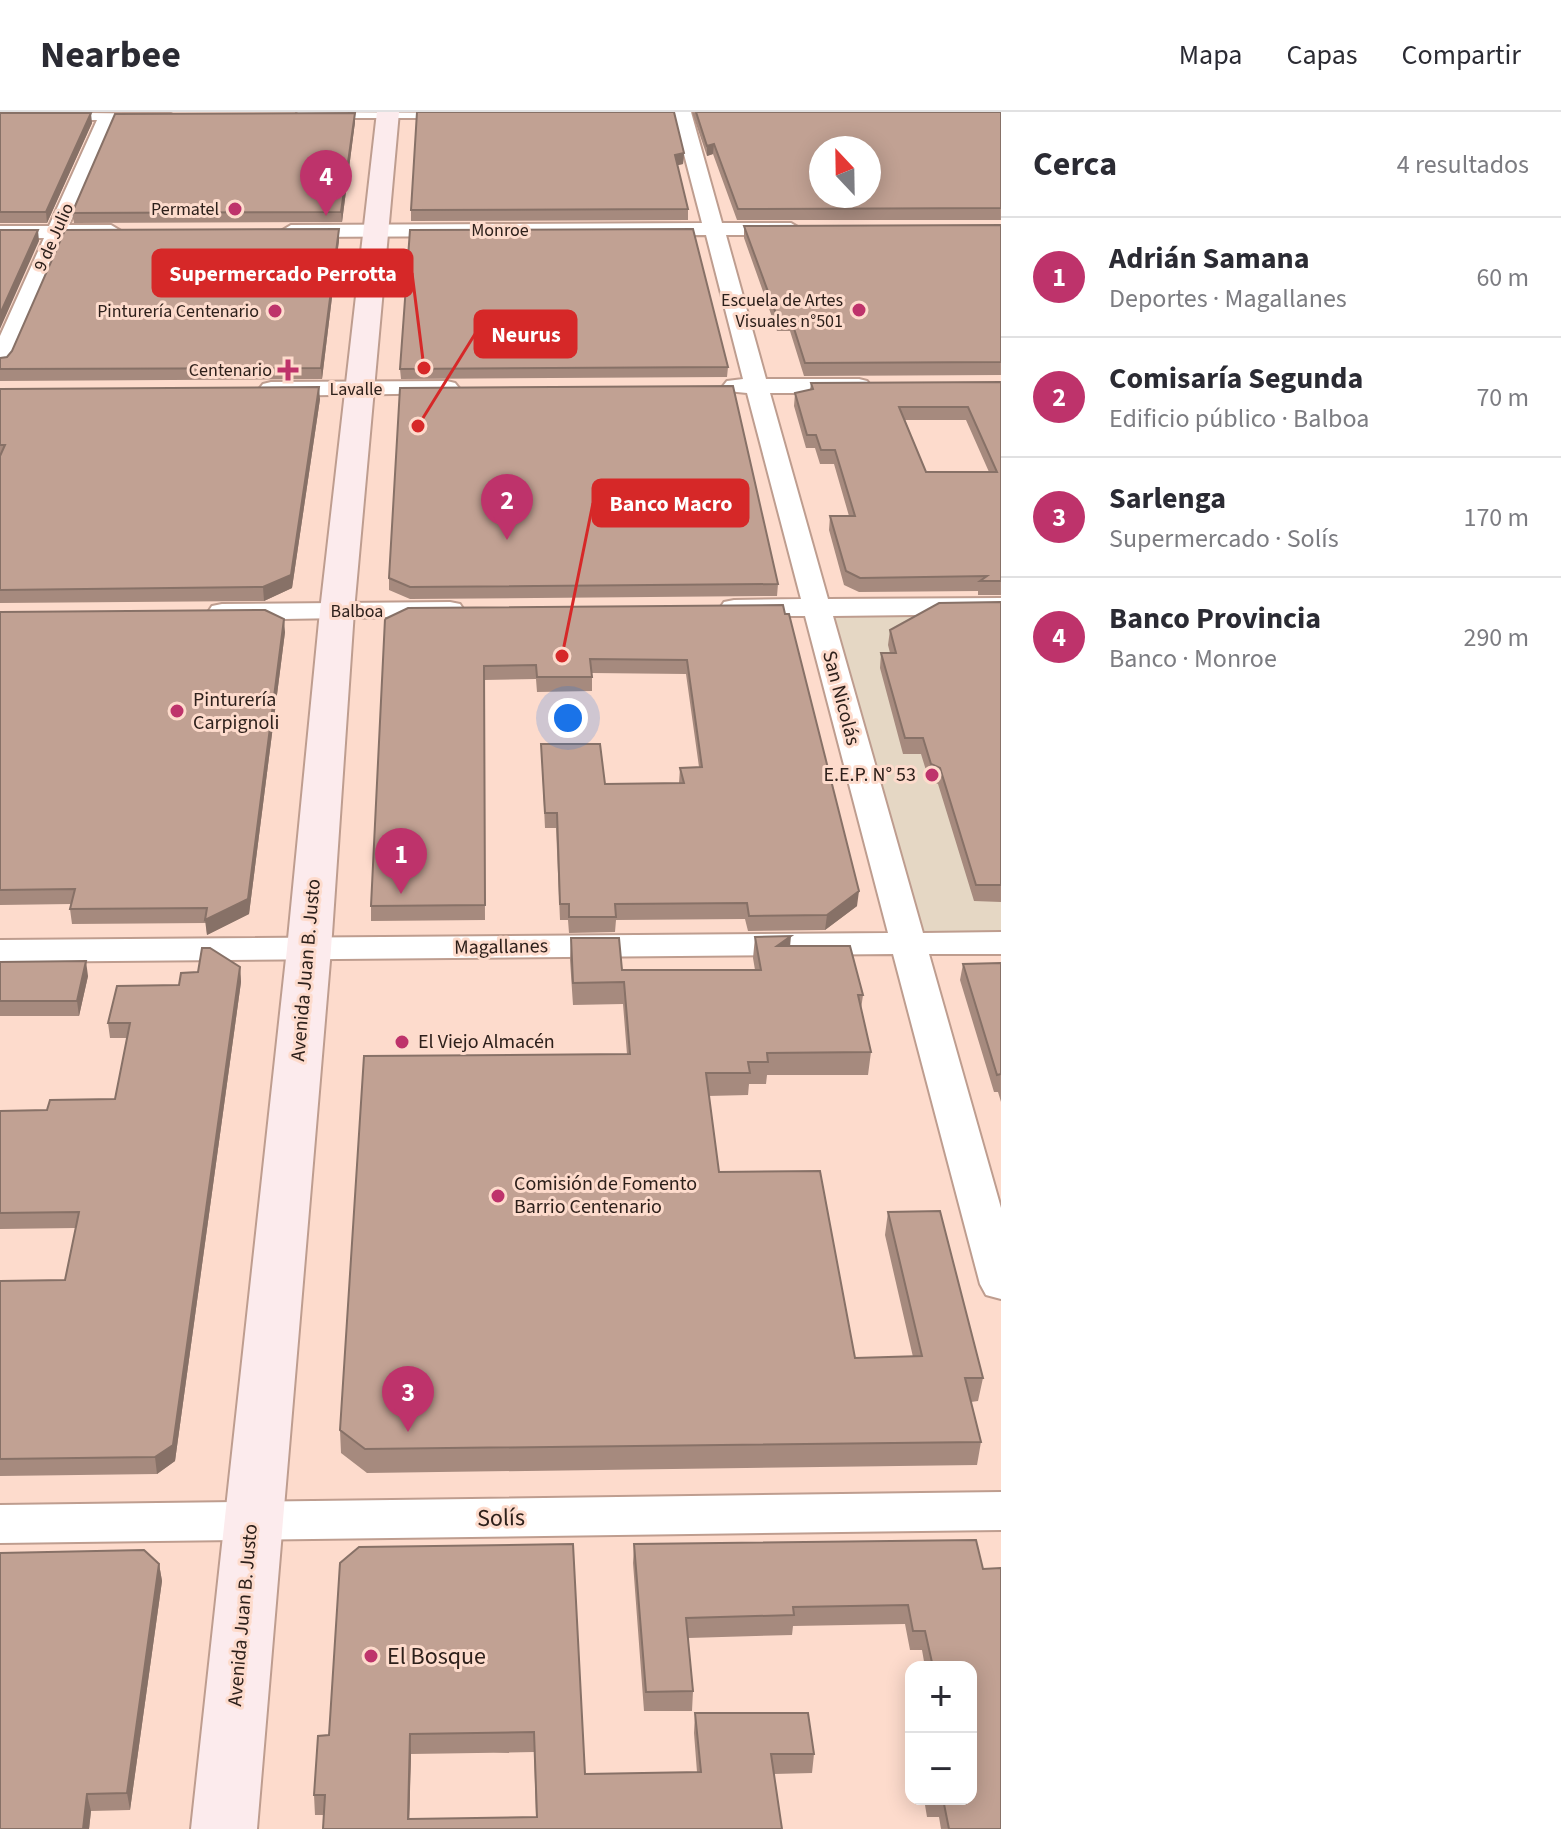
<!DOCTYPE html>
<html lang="es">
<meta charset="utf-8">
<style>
:root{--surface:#fff;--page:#f7f7f7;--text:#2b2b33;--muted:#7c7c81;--line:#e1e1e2;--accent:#be336b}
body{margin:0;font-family:"Source Sans 3",sans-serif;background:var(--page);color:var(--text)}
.controls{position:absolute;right:24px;bottom:24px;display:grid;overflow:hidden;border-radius:16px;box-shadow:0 4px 20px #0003}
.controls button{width:72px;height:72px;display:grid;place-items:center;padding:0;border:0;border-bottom:2px solid var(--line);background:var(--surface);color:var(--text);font:40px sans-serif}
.compass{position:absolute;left:809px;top:24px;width:72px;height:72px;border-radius:50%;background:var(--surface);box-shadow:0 4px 20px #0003;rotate:338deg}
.you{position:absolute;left:568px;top:606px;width:28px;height:28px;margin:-20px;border:6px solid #fff;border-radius:50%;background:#1a73e8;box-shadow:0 0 0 12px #1a73e833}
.badge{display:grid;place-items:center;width:52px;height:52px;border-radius:50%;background:var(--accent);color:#fff;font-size:26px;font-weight:700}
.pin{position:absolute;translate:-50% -66px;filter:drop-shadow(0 2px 4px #0008)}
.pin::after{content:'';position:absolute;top:42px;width:28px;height:24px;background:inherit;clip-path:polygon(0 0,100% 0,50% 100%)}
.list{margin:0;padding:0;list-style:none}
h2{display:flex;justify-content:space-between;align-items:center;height:104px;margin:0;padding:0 32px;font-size:34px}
h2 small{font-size:26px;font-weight:400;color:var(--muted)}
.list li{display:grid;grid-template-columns:52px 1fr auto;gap:24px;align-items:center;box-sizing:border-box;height:120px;padding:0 32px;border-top:2px solid var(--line)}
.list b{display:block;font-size:30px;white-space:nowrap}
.list p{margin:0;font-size:26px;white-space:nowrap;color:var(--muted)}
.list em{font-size:26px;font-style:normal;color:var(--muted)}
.map{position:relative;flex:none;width:1001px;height:1717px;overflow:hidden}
header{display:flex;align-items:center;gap:48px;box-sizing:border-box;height:112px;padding:0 40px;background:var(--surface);border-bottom:2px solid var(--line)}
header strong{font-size:38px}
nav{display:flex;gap:44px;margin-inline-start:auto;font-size:28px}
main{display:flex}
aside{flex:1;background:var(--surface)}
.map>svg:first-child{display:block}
.education{fill:#e5d7c4}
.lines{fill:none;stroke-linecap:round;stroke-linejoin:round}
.street-casing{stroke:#be9d8f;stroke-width:4}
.secondary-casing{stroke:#be9d8f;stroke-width:4}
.street{fill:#fff;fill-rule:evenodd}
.secondary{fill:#fcebed;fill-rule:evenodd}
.wall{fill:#a68a7e;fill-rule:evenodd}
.shaded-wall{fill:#877167}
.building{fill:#c1a193;stroke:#877167;stroke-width:2;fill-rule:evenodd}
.poi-dot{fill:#be336b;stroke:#fddbcc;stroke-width:3}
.labels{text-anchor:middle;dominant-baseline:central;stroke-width:6;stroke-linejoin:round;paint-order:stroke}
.far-poi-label{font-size:18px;fill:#2d201b;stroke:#fddbcc;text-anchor:end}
.far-street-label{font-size:18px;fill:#2d201b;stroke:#fddbcc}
.street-label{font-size:20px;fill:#2d201b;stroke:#fddbcc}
.poi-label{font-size:20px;fill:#2d201b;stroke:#fddbcc;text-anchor:start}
.near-street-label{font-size:24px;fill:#2d201b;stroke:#fddbcc}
.near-poi-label{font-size:24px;fill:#2d201b;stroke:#fddbcc;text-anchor:start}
.leader{fill:none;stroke:#d62828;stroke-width:3}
.callout-dot{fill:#d62828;stroke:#fddbcc;stroke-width:3}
.callout{fill:#d62828;stroke:#d62828;stroke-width:3}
.callout-label{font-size:22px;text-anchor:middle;font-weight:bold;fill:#fff}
</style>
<header>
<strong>Nearbee</strong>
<nav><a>Mapa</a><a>Capas</a><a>Compartir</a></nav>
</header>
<main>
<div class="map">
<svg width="1001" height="1717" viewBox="0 0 1001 1717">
<rect width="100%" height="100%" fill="#fddbcc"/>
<path class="education" d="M1001 494V831H908L817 495Z"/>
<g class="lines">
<g class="street-casing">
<path id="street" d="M0 0 171 2 162 7 115 8 69 113H111L121 119 111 125H64L11 249 8 254 0 256V224L44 126H0V114H49L97 8H0Z
M673 0H691L722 111H791L801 117 791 123H726L766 267H859L867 269 871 274 867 279 859 281H770L828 487 1001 486V502L833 504 923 821 1001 820V842H929L1001 1096V1187L986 1183 980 1172 893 842 0 850V828L888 821 805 504H734L724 502 720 496 724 490 734 488 801 487 747 281 727 279 723 274 727 269 743 267 706 123 291 125 281 119 291 113 702 111Z
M297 1 298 0 475 1 466 6H306Z
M447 269 455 271 459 276 455 281 271 284 263 282 259 277 263 272 271 270Z
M450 490 460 492 464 498 460 504 222 508 212 506 208 500 212 494 222 492Z
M1001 1380V1418L0 1431V1393Z"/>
</g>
<g class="secondary-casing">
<path id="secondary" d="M377 0H399L354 499 331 837 257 1717H191L287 837 320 499Z"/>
</g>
<use href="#street" class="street"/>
<use href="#secondary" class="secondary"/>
</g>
<path class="wall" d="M692 0H1001V108H737L713 42 707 44Z
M0 1 92 11 47 111H0Z
M355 10 342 110 74 111 72 101Z
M684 41 683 52 677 53 688 97V108L411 109V98Z
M1001 113V263L804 264 790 219H777L744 126V114Z
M339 128 322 267 0 269V246L7 245Z
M728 255 727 265 401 267 400 257Z
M1001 270V483H978V479L859 480 844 473 829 418 830 404H849L834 352H820L815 336H806L794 294 795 281 810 278 811 271ZM905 308H966L989 360H926Z
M0 277 320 287 292 476 264 489 0 491Z
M389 466 778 472 777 484 410 487 389 478Z
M1001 490V790L974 789 938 672 929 668 921 642H903L880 556 881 541H890L888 533 890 518Z
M783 493 857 794 825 818 748 819 745 807 616 808 615 820 569 821 568 808H560L556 716H545L541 632 605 672 679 671 680 656 699 655 686 562 592 561V579L537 580 536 567 484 568 485 808 371 809V794L385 507Z
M0 500 285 520 249 802 207 823 206 811 72 812 70 797 71 792 0 793Z
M755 825 790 834 863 883 861 897 871 940 868 963H767L766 972H749L748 983 708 984 719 1060 855 1246 913 1245 885 1123 888 1100 983 1266 978 1289 971 1290 981 1330 977 1353 367 1361 341 1341 340 1318 627 942 623 892 573 893 570 848 571 826 622 858H755L753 846Z
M0 850 88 864 79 904H0Z
M1001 851V990L998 980H994L960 868 963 852Z
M240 855 241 870 175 1349 157 1362 0 1364V1169L65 1168 76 1116 0 1117V999L47 998 115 987 127 926H110L108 911 179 873 198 860Z
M976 1428 1001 1717H941L939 1705H927L924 1687H971V1555H925L922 1538H910L905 1512 793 1514 792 1523 688 1526 693 1579 692 1599H644L633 1451 634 1432Z
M340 1451 585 1662 697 1660 694 1621 695 1601 814 1642 812 1661 774 1662 782 1717H323L324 1703H315L314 1683 329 1623ZM534 1640 536 1705 409 1707 411 1642Z
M159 1452 162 1469 130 1698 91 1699 89 1717H0Z
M911 1594V1618L909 1606Z"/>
<path class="shaded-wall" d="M91 1 92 11 47 111 46 100Z
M355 1V10L342 110 341 100Z
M714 32 713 42 707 44V34Z
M684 41 683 52 674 54 675 43Z
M339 117V128L322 267 321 256Z
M38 118 39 129 0 217V202Z
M319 275 320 287 292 476 264 489 263 475Z
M284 507 285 520 249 802 207 823 205 808Z
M859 779 857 794 825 818 827 803Z
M791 824 789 846 777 834Z
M86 849 88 864 79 904 77 889Z
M240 855 241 870 175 1349 157 1362 155 1345Z
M159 1452 162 1469 130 1698 127 1681Z
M410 1622 411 1642 409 1717 408 1707Z
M87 1682 91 1699 89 1717H83Z"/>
<path class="building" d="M417 0H674L684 41 675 43 688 97 411 98Z
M696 0H1001V96L738 97 714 32 707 34ZM821 36H869V84H821Z
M0 1H91L46 100H0Z
M355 1 341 100 72 101 115 2Z
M1001 113V250L805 251 791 207H778L744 114Z
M339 117 321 256 0 257V246L7 245 12 239 65 118Z
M693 117 728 255 400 257 410 118Z
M0 118H38L0 202Z
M1001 270V469H980L987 464 860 466 846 459 830 404H855L835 338H821L816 323H807L795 281 813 277 811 271ZM899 295H968L997 360H926Z
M733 274 778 472 410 475 389 466 400 276Z
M319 275 291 463 263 475 0 478V344L5 333H0V277Z
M1001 490V773H976L940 656 931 652 923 626H905L881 541H896L890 518 939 491Z
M783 493 785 502H789L859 779 827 803 749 804 747 791 615 792 616 805H569V792H560L557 701H545L541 632H600L605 672 684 671 680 656 702 655 687 548 590 547 592 565H537L536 553 484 554 485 793 371 794 385 507 408 496Z
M265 498 284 507 248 787 205 808 207 796 70 797 75 777 0 778V500Z
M791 824 777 834H850L863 883H858L871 940 767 941 768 950H748L750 961H706L719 1060 820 1059 855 1246 922 1244 888 1100 940 1099 983 1266H965L981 1330 365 1337 340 1318 364 944 630 942 624 870 573 871 571 826H619L622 858H761L755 825Z
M202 836H210L240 855 173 1333 155 1345 0 1347V1169L65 1168 79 1100 0 1101V999L47 998 50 988 115 987 130 911H108L117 874 179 873 181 861 198 860Z
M86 849 77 889H0V850Z
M1001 851V962L997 963 963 852Z
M976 1428 983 1457 1001 1456V1717H949L943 1687H971V1555H933L925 1519H913L908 1493 793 1495 794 1503 686 1506 693 1579 646 1580 634 1432Z
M573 1432 585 1662 701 1660 695 1601H808L814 1642H771L782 1717H323L325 1683H314L318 1624 329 1623 340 1451 359 1435ZM534 1620 537 1705 408 1707 410 1622Z
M144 1438 159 1452 127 1681 87 1682 83 1717H0V1441Z"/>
<g class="poi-dot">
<circle cx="235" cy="97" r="8"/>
<circle cx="859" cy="198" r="8"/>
<circle cx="275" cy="199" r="8"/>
<path d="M284 246h8v8h8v8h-8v8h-8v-8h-8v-8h8z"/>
<circle cx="177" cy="599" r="8"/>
<circle cx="932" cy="663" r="8"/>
<circle cx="402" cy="930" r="8"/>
<circle cx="498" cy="1084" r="8"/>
<circle cx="371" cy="1544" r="8"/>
</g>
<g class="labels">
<g class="far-poi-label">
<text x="219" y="97">Permatel</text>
<text x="843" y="188">Escuela de Artes<tspan x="843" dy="21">Visuales n°501</tspan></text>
<text x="259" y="199">Pinturería Centenario</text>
<text x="272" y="258">Centenario</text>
</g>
<g class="far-street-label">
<text x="500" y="118">Monroe</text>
<text transform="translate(54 125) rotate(-66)">9 de Julio</text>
<text x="356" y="277">Lavalle</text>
<text x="357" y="499">Balboa</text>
</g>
<g class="street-label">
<text transform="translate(841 586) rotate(75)">San Nicolás</text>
<text transform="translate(501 835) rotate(-1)">Magallanes</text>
<text transform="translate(306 858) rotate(-85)">Avenida Juan B. Justo</text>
<text transform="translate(243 1503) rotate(-85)">Avenida Juan B. Justo</text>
</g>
<g class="poi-label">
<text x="193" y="588">Pinturería<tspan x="193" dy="23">Carpignoli</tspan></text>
<text x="916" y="663" text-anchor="end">E.E.P. N° 53</text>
<text x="418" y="930">El Viejo Almacén</text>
<text x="514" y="1072">Comisión de Fomento<tspan x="514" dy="23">Barrio Centenario</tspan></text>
</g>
<g class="near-street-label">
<text transform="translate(501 1406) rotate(-1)">Solís</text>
</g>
<g class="near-poi-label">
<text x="387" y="1544">El Bosque</text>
</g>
</g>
<path class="leader" d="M424 256L412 161M418 314L475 222M562 544L593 391"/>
<g class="callout-dot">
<circle cx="424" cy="256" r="8"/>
<circle cx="418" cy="314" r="8"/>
<circle cx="562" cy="544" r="8"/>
</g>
<g class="callout">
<rect x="153" y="138" width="259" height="46" rx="8"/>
<rect x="475" y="199" width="101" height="46" rx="8"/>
<rect x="593" y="368" width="155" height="46" rx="8"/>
</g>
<g class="callout-label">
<text x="283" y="169">Supermercado Perrotta</text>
<text x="526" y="230">Neurus</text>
<text x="671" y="399">Banco Macro</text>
</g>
</svg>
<div class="controls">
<button>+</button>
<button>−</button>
</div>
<svg class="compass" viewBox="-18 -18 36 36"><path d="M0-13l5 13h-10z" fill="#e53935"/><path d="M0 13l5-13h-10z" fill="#7c7c81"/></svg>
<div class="you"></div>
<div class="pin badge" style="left:401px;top:782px">1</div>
<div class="pin badge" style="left:507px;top:428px">2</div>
<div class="pin badge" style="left:408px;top:1320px">3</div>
<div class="pin badge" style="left:326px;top:104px">4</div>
</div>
<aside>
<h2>Cerca<small>4 resultados</small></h2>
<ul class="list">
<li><span class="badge">1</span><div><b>Adrián Samana</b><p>Deportes · Magallanes</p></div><em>60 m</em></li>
<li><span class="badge">2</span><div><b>Comisaría Segunda</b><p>Edificio público · Balboa</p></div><em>70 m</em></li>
<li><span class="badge">3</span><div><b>Sarlenga</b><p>Supermercado · Solís</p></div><em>170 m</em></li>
<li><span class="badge">4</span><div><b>Banco Provincia</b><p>Banco · Monroe</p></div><em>290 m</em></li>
</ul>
</aside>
</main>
